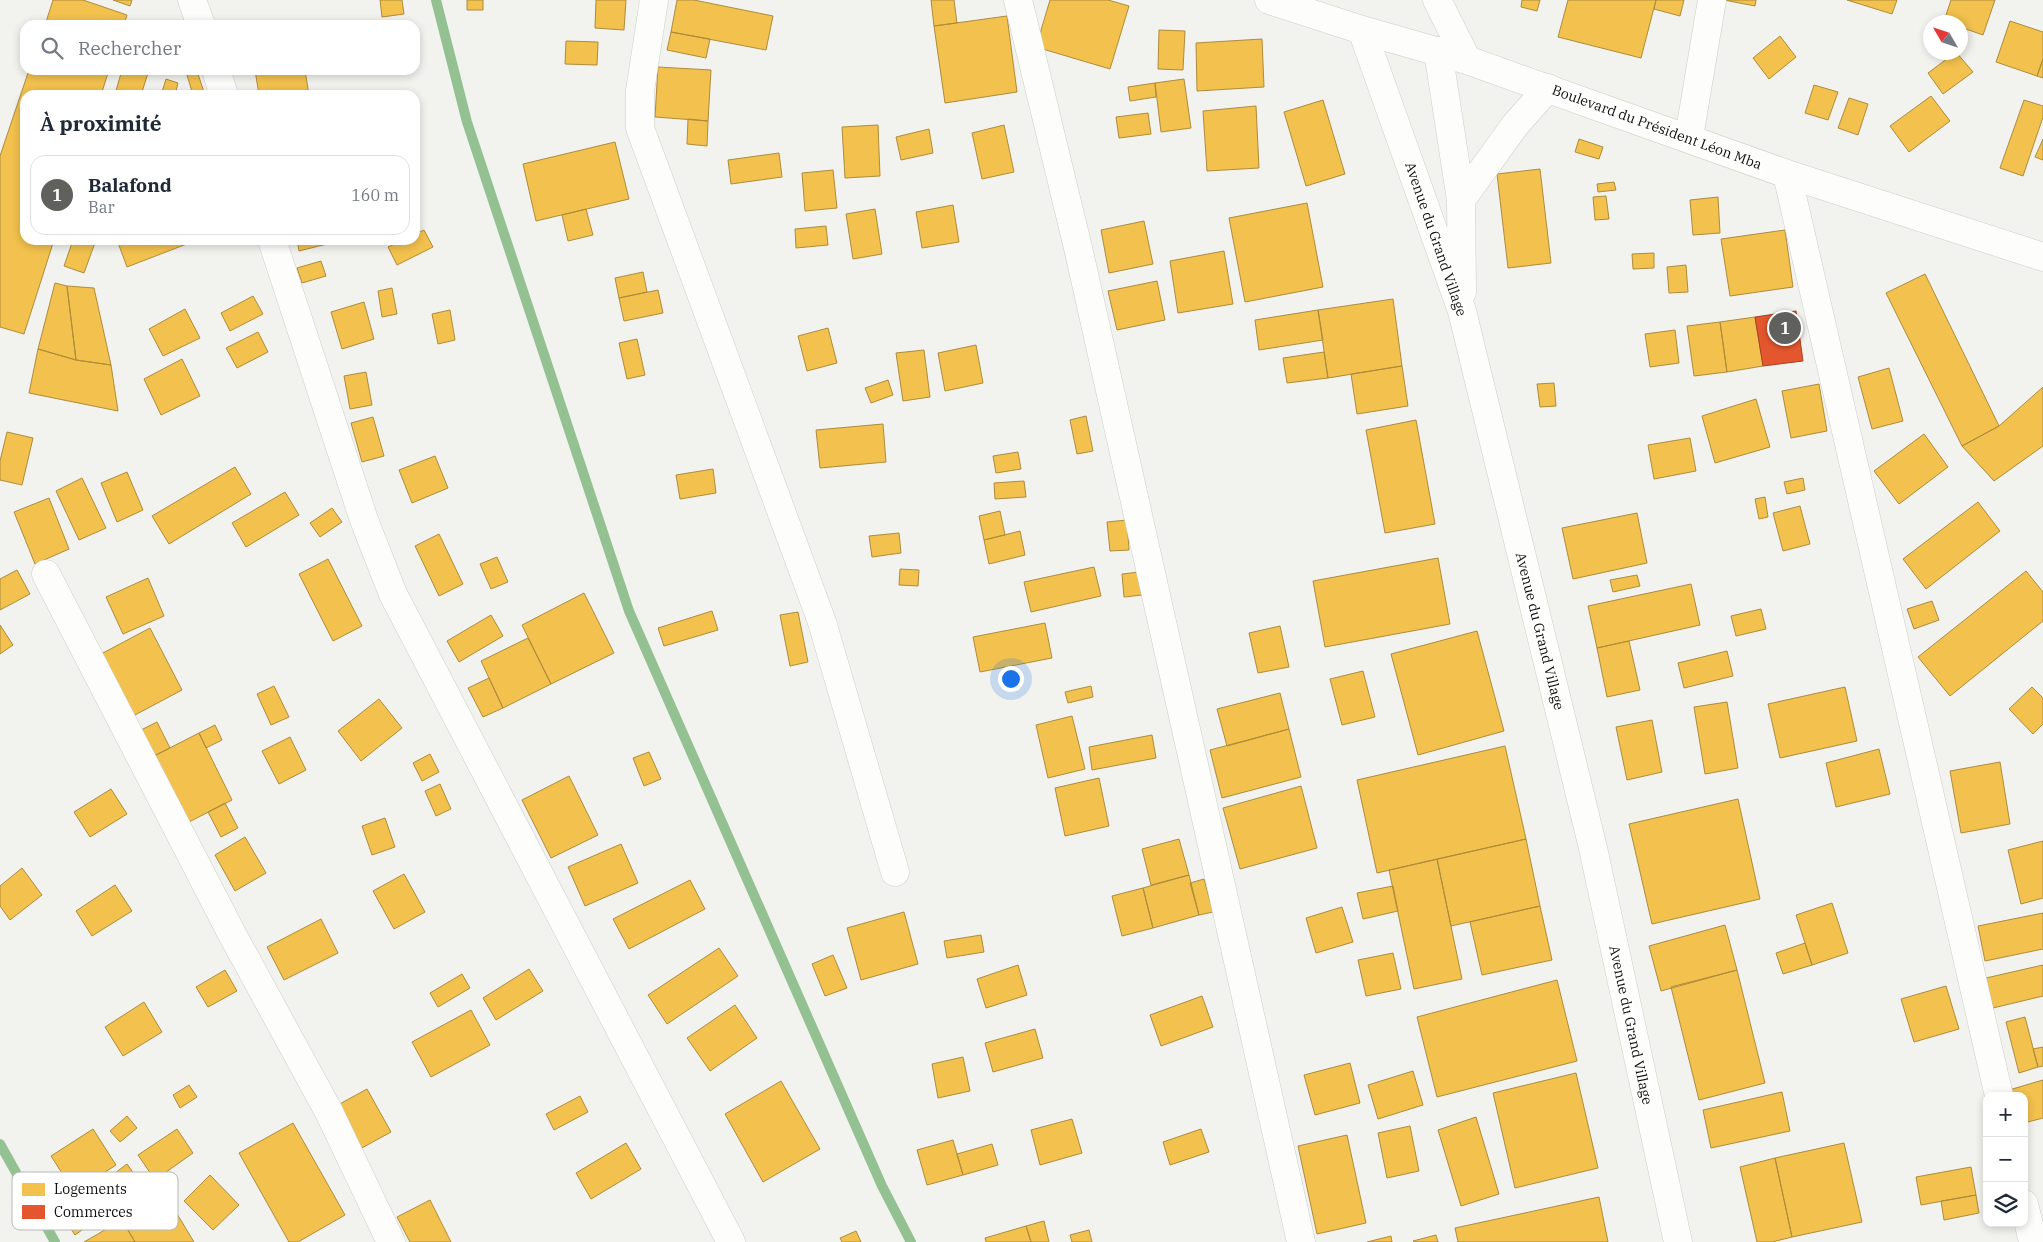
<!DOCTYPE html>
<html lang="fr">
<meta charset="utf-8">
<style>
:root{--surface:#fff;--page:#f2f2f3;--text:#1f2937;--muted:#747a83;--line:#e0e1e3;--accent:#60605c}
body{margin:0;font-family:"IBM Plex Serif",serif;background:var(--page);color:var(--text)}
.controls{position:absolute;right:15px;bottom:15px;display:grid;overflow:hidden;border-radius:10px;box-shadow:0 2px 8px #0003}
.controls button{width:45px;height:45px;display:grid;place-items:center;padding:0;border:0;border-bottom:1px solid var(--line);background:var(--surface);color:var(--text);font:25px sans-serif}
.compass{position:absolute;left:1923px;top:15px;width:45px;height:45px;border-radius:50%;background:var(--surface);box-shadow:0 2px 8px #0003;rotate:309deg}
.you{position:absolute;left:1010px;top:678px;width:18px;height:18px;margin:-12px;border:4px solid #fff;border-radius:50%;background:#1a73e8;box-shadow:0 0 0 8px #1a73e833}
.badge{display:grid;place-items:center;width:32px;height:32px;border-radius:50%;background:var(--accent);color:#fff;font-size:16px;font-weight:700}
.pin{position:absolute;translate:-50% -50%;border:2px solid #fff;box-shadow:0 1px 5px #0006}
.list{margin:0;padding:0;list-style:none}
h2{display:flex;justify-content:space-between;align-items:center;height:65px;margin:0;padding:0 20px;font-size:21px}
h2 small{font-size:16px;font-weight:400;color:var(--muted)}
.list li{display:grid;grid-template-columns:32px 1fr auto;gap:15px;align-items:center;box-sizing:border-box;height:80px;margin:0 10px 10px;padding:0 10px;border:1px solid var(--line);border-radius:15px}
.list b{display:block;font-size:19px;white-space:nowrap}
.list p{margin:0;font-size:16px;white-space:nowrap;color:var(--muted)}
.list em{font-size:16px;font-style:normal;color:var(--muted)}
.icon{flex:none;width:28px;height:28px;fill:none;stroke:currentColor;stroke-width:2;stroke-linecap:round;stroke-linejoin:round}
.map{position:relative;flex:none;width:2043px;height:1242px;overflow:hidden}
.search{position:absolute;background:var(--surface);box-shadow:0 2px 8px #0003;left:20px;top:20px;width:400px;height:55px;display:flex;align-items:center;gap:12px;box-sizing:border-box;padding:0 18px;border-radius:15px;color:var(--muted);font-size:19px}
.panel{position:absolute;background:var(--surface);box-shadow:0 2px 8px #0003;left:20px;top:90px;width:400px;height:155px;border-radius:15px}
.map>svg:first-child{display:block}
.homes{fill:#f2c14e;stroke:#ae8c3b}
.shops{fill:#e4572e;stroke:#a54224}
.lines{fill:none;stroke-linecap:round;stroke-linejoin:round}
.stream{stroke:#94c192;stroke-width:10}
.minor-casing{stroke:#cdcdc9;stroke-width:29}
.minor{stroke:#fdfdfc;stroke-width:28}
.labels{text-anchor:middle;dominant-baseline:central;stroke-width:5;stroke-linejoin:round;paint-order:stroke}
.street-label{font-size:14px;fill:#11110e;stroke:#fff}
.key{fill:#fff;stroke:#b8b8b7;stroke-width:1}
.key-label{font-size:14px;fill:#11110e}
</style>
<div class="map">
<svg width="2043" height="1242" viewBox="0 0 2043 1242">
<rect width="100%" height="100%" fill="#f2f2ee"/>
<path class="homes" d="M53 0H83L127 15 124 25H45Z
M113 0H132L130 6Z
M380 0H402L404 14 382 17Z
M467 0H483V10H467Z
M596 0H626L624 30 595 28Z
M677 0H694L773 16 766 50 671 32Z
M931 0H954L957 23 934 26Z
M1050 0H1108L1129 6 1110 69 1036 47Z
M1522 0H1540L1537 11 1521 7Z
M1568 0H1656L1641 58 1558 37Z
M1656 0H1684L1680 16 1654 9Z
M1724 0H1756L1755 6Z
M1847 0H1897L1892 14Z
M1951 0H1995L1983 35 1960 27V22L1944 21Z
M1007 16 1017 92 945 103 934 26Z
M2010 21 2043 32V59L2037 76 1996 62Z
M1159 30 1185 31 1183 70 1158 69Z
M671 32 710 39 706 58 667 50Z
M1780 36 1796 57 1769 79 1753 58Z
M1262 39 1264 87 1197 91 1196 43Z
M566 41 598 42 597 65 565 64Z
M1956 52 1973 72 1943 94 1928 73Z
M2043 59V78L2037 76Z
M658 67 711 70 708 121 655 117Z
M29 70H109L101 95H25V240H54L24 334 0 327V156Z
M122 70H149L141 95 115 94Z
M255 70H305L309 95H259Z
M197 71 205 95H193L187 75Z
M166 79 178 83 175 95H161Z
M1184 79 1191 128 1161 132 1155 83Z
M1155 83 1156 97 1130 101 1128 87Z
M1814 85 1838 92 1828 120 1805 113Z
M1931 96 1950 121 1909 152 1890 126Z
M1849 98 1868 104 1858 135 1838 128Z
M1323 100 1345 174 1306 186 1284 112Z
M2024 100 2043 106V117L2023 176 2000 168Z
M1256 106 1259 168 1207 171 1203 111Z
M1148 113 1151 134 1119 138 1116 117Z
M688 119 708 121 707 146 687 144Z
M878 125 880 176 845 178 842 127Z
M1004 125 1014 172 982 179 972 133Z
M929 129 933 153 901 160 896 137Z
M1579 139 1603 147 1599 159 1575 152Z
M2043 139V160L2035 157Z
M615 142 629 199 536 221 523 164Z
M779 153 782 177 731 184 728 160Z
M1540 169 1551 263 1508 268 1497 174Z
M833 170 837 208 805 211 802 173Z
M1614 182 1616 190 1598 192 1597 184Z
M1606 196 1609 219 1595 220 1593 197Z
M1718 197 1720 233 1693 235 1690 200Z
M1307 203 1323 287 1245 302 1229 218Z
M953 205 959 242 922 248 916 212Z
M586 209 593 235 568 241 562 215Z
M875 209 882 254 853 259 846 214Z
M1144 221 1153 264 1109 273 1101 230Z
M826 226 828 245 796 248 795 229Z
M424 230 433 247 397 265 388 247 403 240H415V234Z
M1785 230 1793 287 1730 296 1721 239Z
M73 240H96L84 273 64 266Z
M117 240H197L127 267Z
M297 240H326L327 244 299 251Z
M1224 251 1233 304 1178 313 1170 261Z
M1654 253V268L1633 269 1632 254Z
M321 261 326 276 302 283 297 268Z
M1686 265 1688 292 1669 293 1667 267Z
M643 272 647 292 619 298 615 278Z
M1925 274 1999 426 1962 446 1886 293Z
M1157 281 1165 320 1117 330 1108 291Z
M55 283 67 286 76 360 38 349Z
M67 286 94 288 111 365 76 360Z
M392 288 397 314 382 317 378 291Z
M658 290 663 313 624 321 619 298Z
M253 296 263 314 230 331 221 313Z
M1393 299 1402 366 1328 378 1318 310Z
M364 302 374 339 342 349 331 312Z
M185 309 200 338 163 356 149 329Z
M450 310 455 340 438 344 432 314Z
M1318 310 1323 340 1259 350 1255 320Z
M1755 317 1763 366 1727 372 1720 322Z
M1720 322 1727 372 1694 376 1687 326Z
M828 328 837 363 807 371 798 336Z
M1675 330 1679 363 1650 367 1645 334Z
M258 332 268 352 237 368 226 348Z
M637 339 645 375 627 379 619 343Z
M976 345 983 383 945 391 938 353Z
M38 349 76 360 111 365 118 411 29 393Z
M924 350 930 397 903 401 896 353Z
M1324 352 1328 378 1287 383 1283 358Z
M182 359 200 396 161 415 144 379Z
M1402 366 1408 406 1357 414 1351 374Z
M1889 368 1903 421 1872 429 1858 377Z
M366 372 372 405 350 409 344 376Z
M888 380 893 395 871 403 865 388Z
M1554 383 1556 406 1540 407 1537 384Z
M1819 384 1827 431 1791 438 1782 391Z
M2043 387V446L1994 481 1962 446 1999 426Z
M1756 399 1770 447 1715 463 1702 416Z
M1086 416 1093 451 1077 454 1070 420Z
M373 417 384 456 362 462 351 423Z
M1416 420 1435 524 1385 533 1366 430Z
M883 424 886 462 820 468 816 430Z
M7 432 33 438 22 485 0 480V461Z
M1924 434 1948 467 1899 504 1874 471Z
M1690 438 1696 471 1654 479 1648 445Z
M1018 452 1021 469 996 473 993 456Z
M435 456 448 488 412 503 399 470Z
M235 467 251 494 169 544 152 516Z
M713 469 716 493 680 499 676 475Z
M127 472 143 510 117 522 101 483Z
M82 478 106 528 79 540 56 491Z
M1803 478 1805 490 1787 494 1784 482Z
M1024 481 1026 497 995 499 994 483Z
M285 492 299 515 246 547 232 523Z
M1765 497 1768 517 1759 519 1755 499Z
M49 498 69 549 35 564 14 512Z
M1978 502 2000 531 1926 589 1903 559Z
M1800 506 1810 544 1783 551 1773 513Z
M332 508 342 522 320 537 310 523Z
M1000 511 1005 535 984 540 979 516Z
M1637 513 1647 563 1573 579 1562 528Z
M1127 520 1129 550 1110 551 1107 522Z
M1020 531 1025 555 989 564 984 540Z
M899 533 901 553 872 557 869 536Z
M439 534 463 584 439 596 415 546Z
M497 557 508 582 491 589 480 564Z
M1438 558 1450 624 1325 647 1313 581Z
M328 559 362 626 333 641 299 574Z
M1094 567 1101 596 1031 612 1024 582Z
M900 569 919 570 918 586 899 585Z
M17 570 30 594 0 610V579Z
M2026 571 2043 592V621L1950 696 1918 657Z
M1139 572 1142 595 1124 597 1122 574Z
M1637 575 1640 586 1613 592 1610 580Z
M148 578 164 616 123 634 106 597Z
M1691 584 1700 625 1597 648 1588 606Z
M584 593 614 653 551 684 522 625Z
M1932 601 1939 620 1914 629 1907 609Z
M1761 609 1766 629 1736 636 1731 616Z
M712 611 718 630 664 646 658 628Z
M798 612 808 662 790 666 780 615Z
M491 615 503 636 459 662 447 641Z
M1045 623 1052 658 980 672 973 637Z
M0 625 13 645 0 654Z
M1280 626 1289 667 1258 673 1249 633Z
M150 628 182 690 133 716 101 654Z
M1477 631 1504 731 1418 755 1391 654Z
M528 638 551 684 503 708 481 661Z
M1629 641 1640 690 1607 697 1597 648Z
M1727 651 1733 676 1684 688 1678 663Z
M1363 671 1375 717 1342 725 1330 679Z
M489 678 503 708 483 717 468 688Z
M274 686 289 717 271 725 257 694Z
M1091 686 1093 697 1068 703 1065 692Z
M1845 687 1857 741 1780 758 1768 704Z
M2032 687 2043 698V724L2033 734 2009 709Z
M1280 693 1289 729 1227 746 1217 709Z
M379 699 402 728 361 761 338 731Z
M1727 702 1738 768 1705 774 1694 707Z
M1072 716 1085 769 1048 778 1036 725Z
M1652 720 1662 772 1627 780 1616 727Z
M157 722 170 748 154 756 141 730Z
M215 725 222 740 206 748 199 733Z
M1289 729 1301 777 1222 798 1210 750Z
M199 733 232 800 187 823 154 756Z
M1152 735 1156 758 1092 770 1089 747Z
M290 737 306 770 279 784 262 751Z
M1505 746 1526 839 1377 873 1357 780Z
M1879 749 1890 794 1836 807 1826 763Z
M649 752 661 779 644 786 633 758Z
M430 754 439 772 422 781 413 763Z
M2000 762 2010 824 1961 833 1950 771Z
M569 776 598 835 551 858 522 800Z
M1099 778 1109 826 1065 836 1055 788Z
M440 784 451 809 436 816 425 791Z
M1301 786 1317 848 1240 869 1223 808Z
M111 789 127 814 90 837 74 812Z
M1738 799 1760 899 1652 924 1629 824Z
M225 803 238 828 221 837 208 812Z
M385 818 395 847 372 855 362 826Z
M245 837 266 873 235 891 215 855Z
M1179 839 1189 875 1151 885 1142 849Z
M1526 839 1540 906 1451 926 1437 859Z
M2043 841V898L2021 904 2008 850Z
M621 844 638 883 585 906 568 867Z
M1437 859 1462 979 1414 989 1389 870Z
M22 868 42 895 10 920 0 906V886Z
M404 874 425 912 394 929 373 891Z
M1189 875 1199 915 1153 928 1143 888Z
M1204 879 1213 912 1199 915 1190 883Z
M690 880 705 909 629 949 613 919Z
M115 885 132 911 92 936 76 911Z
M1393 886 1398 911 1363 919 1357 893Z
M1143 888 1153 928 1122 936 1112 896Z
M1832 903 1848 953 1812 965 1796 915Z
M1540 906 1552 960 1482 975 1470 922Z
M1342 907 1353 942 1316 953 1306 918Z
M904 912 918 964 861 980 847 928Z
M2043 913V949L1985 961 1978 926Z
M321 919 338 953 284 980 267 947Z
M1725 925 1737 970 1661 991 1649 946Z
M981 935 984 952 947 958 944 941Z
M1805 943 1812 965 1783 974 1776 953Z
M719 948 738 976 667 1024 648 995Z
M1393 953 1401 989 1366 996 1358 960Z
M833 955 847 988 825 996 812 964Z
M1018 965 1027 995 986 1008 977 979Z
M2043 965V996L1993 1008 1986 978Z
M529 969 543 991 496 1020 483 998Z
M225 970 237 991 208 1007 196 987Z
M1737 970 1765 1083 1699 1100 1671 987Z
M462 974 470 988 438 1007 430 993Z
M1557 980 1577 1061 1437 1097 1417 1017Z
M1946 986 1959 1029 1914 1042 1901 999Z
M1202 996 1213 1027 1161 1046 1150 1015Z
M144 1002 162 1032 123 1056 105 1027Z
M735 1005 757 1038 710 1071 687 1038Z
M471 1010 490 1045 431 1077 412 1042Z
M2025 1017 2038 1067 2019 1073 2006 1022Z
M1035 1029 1043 1058 993 1072 985 1043Z
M2043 1047V1066L2038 1067 2033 1049Z
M963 1057 970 1091 938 1098 932 1064Z
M1350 1063 1360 1103 1315 1115 1304 1075Z
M1413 1071 1423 1105 1378 1119 1368 1085Z
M1576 1073 1598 1168 1515 1188 1493 1093Z
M2043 1080V1118L2024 1123V1096H2011L2009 1090Z
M781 1081 820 1149 763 1182 725 1114Z
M189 1085 197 1097 180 1108 173 1095Z
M367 1089 391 1132 360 1149 336 1106Z
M1782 1092 1790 1131 1711 1148 1703 1110Z
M580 1096 588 1112 554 1130 546 1114Z
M127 1116 137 1128 120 1142 110 1131Z
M1476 1117 1499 1194 1461 1206 1438 1130Z
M1072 1119 1082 1153 1040 1165 1031 1130Z
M293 1123 345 1215 298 1242H289L239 1153Z
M1410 1126 1419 1171 1387 1178 1378 1133Z
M93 1129 116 1165 74 1192 51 1156Z
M177 1129 193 1153 155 1180 138 1155Z
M1201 1129 1209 1152 1170 1165 1163 1142Z
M1347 1135 1366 1223 1317 1234 1298 1146Z
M953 1140 963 1175 927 1185 917 1150Z
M626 1143 641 1169 591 1199 576 1173Z
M1844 1143 1862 1222 1792 1237 1775 1158Z
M992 1144 998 1165 963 1175 957 1154Z
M1775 1158 1792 1237 1772 1242H1757L1740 1167Z
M127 1164 144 1188 123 1203 107 1179Z
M1971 1167 1976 1195 1921 1205 1916 1177Z
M210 1175 239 1205 213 1230 184 1201Z
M165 1194 194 1242H135L122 1220Z
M1976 1195 1979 1213 1944 1220 1941 1201Z
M70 1197 89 1225 75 1235 56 1206Z
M1599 1197 1608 1242H1458L1455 1228Z
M430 1200 451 1242H410L397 1217Z
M122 1220 135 1242H84Z
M1044 1221 1049 1242H1031L1026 1226Z
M1026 1226 1031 1242H986L985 1238Z
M1089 1230 1092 1242H1072L1070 1235Z
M856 1231 861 1242H842L840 1238Z
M1436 1235 1438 1242H1414L1413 1241Z
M1391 1236 1392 1242H1367Z"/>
<path class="shops" d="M1796 311 1803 361 1763 366 1755 317Z"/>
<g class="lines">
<path class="stream" d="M436 0 467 122 629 611 882 1186 911 1242
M0 1144 55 1242"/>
<g class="minor-casing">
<path id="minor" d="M192 0 201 25
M654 0 640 91V128L822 622 895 872
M1018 0 1079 252 1301 1242
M1269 0 1362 30 1467 60 1787 174 2043 257
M1437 0 1467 60
M1362 30 1462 311 1593 848 1678 1242
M1438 51 1461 200 1462 292
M216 70 224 95
M1689 137 1712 0
M1787 174 1999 1096
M1461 200 1516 124 1548 88
M272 240 364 520 393 594 731 1242
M46 574 232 934 329 1112 391 1242
M2024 1204 2033 1242"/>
</g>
<use href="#minor" class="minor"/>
</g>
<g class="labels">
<g class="street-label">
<text transform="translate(1657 127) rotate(20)">Boulevard du Président Léon Mba</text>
<text transform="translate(1436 239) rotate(71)">Avenue du Grand Village</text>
<text transform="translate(1540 631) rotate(76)">Avenue du Grand Village</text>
<text transform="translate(1631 1025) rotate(78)">Avenue du Grand Village</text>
</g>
</g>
<rect x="12" y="1172" width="166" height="58" rx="8" class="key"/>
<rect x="22" y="1183" width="23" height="13" fill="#f2c14e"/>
<rect x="22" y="1205" width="23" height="14" fill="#e4572e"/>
<g class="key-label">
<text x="54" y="1194">Logements</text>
<text x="54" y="1217">Commerces</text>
</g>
</svg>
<div class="controls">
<button>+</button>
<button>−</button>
<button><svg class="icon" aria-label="layers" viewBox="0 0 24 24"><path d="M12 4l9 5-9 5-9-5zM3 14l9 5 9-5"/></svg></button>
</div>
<svg class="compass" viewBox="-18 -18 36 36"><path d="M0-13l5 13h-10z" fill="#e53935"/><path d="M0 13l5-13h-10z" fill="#747a83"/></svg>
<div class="you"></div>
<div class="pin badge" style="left:1785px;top:328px">1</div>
<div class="search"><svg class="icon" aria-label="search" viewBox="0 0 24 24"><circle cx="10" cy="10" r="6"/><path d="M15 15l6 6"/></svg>Rechercher</div>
<section class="panel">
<h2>À proximité<small></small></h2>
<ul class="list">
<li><span class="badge">1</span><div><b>Balafond</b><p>Bar</p></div><em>160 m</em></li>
</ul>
</section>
</div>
